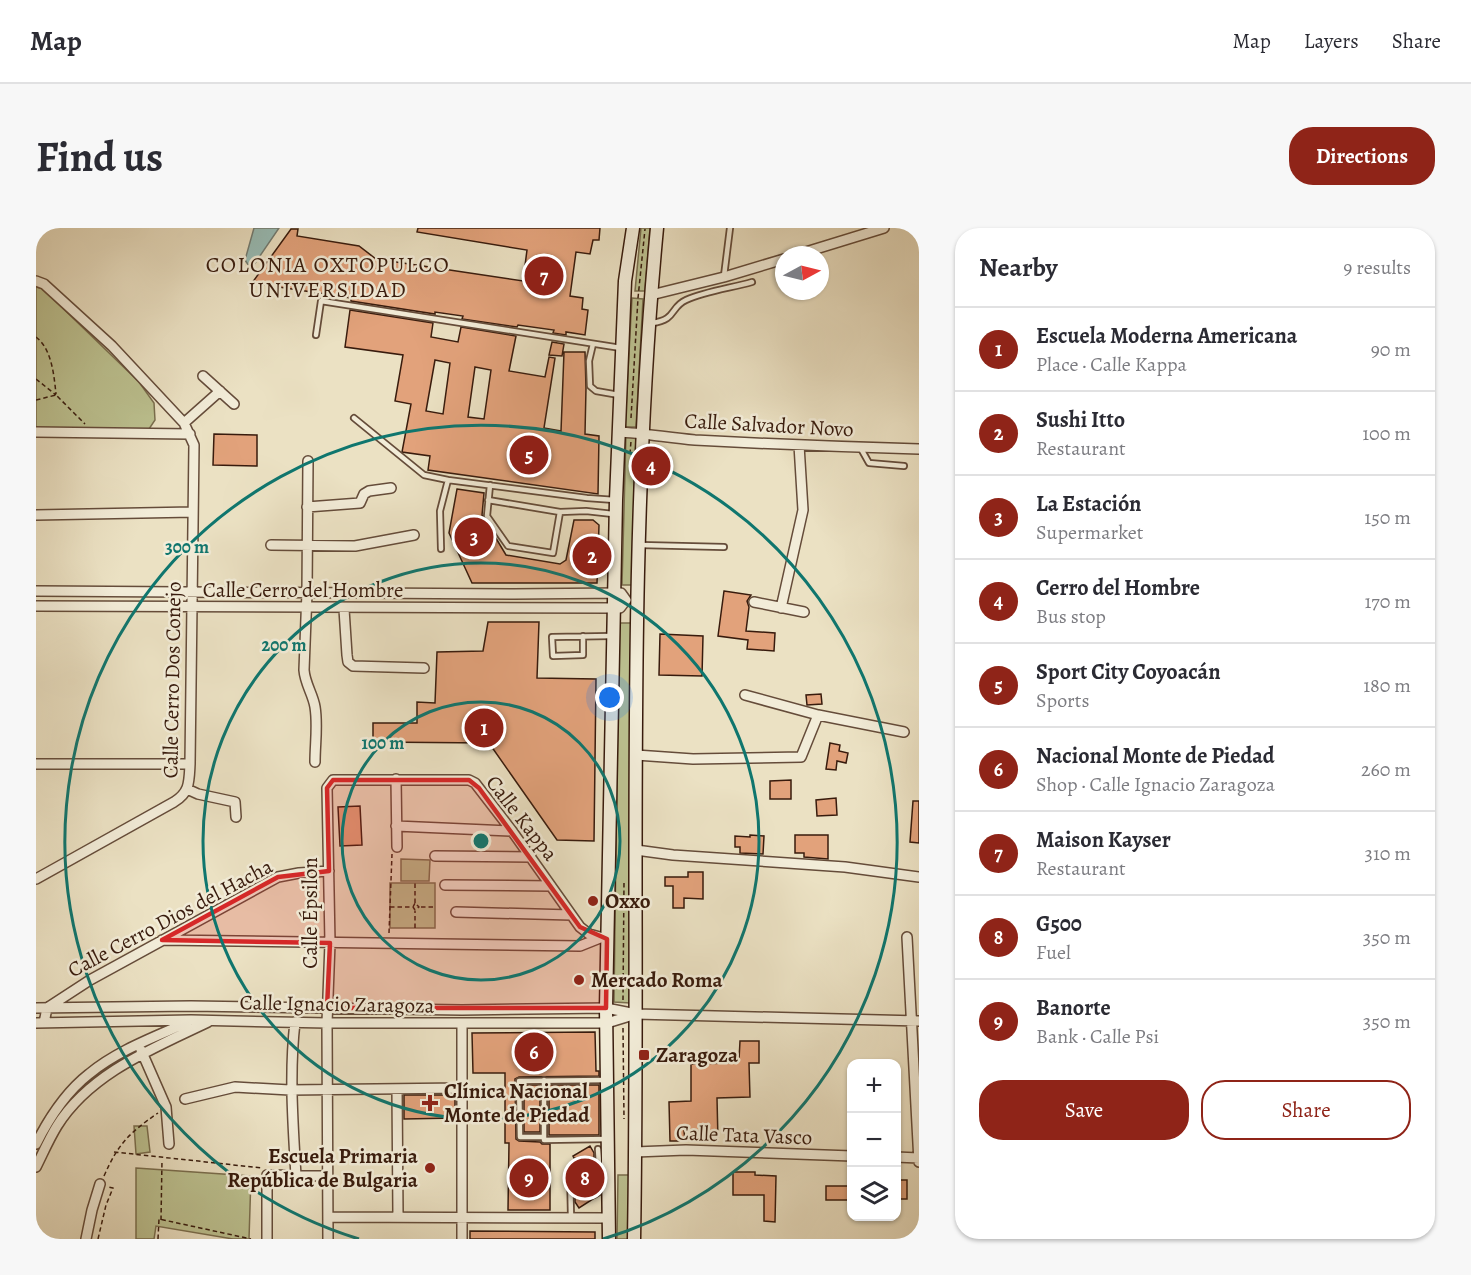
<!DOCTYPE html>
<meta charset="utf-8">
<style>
:root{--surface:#fff;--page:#f7f7f7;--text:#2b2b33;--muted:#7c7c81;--line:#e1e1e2;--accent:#8f2418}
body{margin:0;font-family:Alegreya,serif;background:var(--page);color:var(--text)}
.controls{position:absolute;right:18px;bottom:18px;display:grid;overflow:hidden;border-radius:12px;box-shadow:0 2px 4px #0004}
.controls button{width:54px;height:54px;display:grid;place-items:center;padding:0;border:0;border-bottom:2px solid var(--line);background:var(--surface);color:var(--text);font:30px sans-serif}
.compass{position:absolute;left:739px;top:18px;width:54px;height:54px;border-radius:50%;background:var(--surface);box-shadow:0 2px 4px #0004;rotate:83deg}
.you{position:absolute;left:574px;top:470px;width:21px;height:21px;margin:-15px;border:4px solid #fff;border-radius:50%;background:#1a73e8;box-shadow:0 0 0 9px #1a73e833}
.badge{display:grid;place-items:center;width:39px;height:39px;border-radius:50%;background:var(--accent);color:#fff;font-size:20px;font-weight:700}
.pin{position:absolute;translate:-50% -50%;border:3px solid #fff;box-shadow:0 2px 6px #0006}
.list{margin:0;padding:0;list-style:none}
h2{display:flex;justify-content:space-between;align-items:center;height:78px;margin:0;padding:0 24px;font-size:26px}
h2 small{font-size:20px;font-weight:400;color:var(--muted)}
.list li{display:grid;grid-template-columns:39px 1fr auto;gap:18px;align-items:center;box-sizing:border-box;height:84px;padding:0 24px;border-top:2px solid var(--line)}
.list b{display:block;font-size:22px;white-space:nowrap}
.list p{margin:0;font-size:20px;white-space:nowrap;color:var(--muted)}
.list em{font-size:20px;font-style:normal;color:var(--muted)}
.actions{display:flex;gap:12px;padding:18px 24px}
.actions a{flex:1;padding:14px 0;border:2px solid var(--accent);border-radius:24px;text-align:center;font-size:21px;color:var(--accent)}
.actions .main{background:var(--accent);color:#fff}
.icon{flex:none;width:33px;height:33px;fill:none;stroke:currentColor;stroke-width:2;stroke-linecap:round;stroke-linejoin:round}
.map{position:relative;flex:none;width:883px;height:1011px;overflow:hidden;border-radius:24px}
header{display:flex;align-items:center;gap:36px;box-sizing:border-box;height:84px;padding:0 30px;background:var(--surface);border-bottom:2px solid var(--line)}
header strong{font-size:28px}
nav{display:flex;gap:33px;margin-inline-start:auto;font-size:21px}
.intro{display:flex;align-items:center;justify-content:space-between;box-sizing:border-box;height:144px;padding:0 36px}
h1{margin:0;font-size:42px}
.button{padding:15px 27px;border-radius:24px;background:var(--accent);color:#fff;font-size:21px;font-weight:700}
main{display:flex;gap:36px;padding:0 36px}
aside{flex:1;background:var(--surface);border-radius:24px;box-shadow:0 2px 4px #0004}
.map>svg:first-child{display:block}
.green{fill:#bcc190;stroke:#7a6e4e;stroke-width:1.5}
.water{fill:#98bdb7;stroke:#727c73;stroke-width:1.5}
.building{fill:#e2a27b;stroke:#381b0d;stroke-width:1.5;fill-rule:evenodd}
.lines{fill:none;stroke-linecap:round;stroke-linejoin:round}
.lane-casing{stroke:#654c3a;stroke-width:8}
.street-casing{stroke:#654c3a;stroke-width:12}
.secondary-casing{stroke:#381b0d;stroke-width:15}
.path{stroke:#381b0d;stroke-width:1.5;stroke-dasharray:4.5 3;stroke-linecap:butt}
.lane{stroke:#f2ecd8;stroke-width:4.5}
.street{stroke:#f2ecd8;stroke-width:9}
.secondary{stroke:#f2ecd8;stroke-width:12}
.marked{fill:#d62828;fill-opacity:0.2;stroke:#d62828;stroke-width:4.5;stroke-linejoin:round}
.ring{fill:none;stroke:#0f766e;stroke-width:3}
.poi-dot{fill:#8f2418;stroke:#f2ecd8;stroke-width:2}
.labels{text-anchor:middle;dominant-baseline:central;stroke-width:5;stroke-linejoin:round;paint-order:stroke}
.street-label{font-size:21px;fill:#381b0d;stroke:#f2ecd8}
.poi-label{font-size:21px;font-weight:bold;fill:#381b0d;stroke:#f2ecd8;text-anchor:start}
.neighbourhood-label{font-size:22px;letter-spacing:1.5px;fill:#381b0d;stroke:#f2ecd8}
.centre{fill:#0f766e;stroke:#f2ecd8;stroke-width:3}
.ring-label{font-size:18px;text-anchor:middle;font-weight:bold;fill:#0f766e;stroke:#f2ecd8;stroke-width:5;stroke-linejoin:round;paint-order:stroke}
</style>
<header>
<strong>Map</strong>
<nav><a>Map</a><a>Layers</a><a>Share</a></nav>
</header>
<div class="intro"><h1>Find us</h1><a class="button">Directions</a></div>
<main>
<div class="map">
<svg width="883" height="1011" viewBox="0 0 883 1011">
<rect width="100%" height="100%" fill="#ebe1c3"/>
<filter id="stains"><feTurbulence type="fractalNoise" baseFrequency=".00333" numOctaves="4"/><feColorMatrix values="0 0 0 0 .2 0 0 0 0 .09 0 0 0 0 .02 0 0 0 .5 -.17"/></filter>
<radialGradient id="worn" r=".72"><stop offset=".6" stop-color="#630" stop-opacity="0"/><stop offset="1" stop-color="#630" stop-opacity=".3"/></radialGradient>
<path class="green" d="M605 0H614L609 63H599Z
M0 59 7 61 103 154 118 175 119 192 113 201 0 200Z
M596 70 607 71 600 199H589Z
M590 207 600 208 596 357H586Z
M583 395H596L594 775 578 774Z
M365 631 394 632 393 653H365Z
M354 655H399V700H354Z
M98 898H111L114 924 100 926Z
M100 940 215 948 213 1011H197L120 998 118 1011H100Z
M582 947H594L593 1011H581Z"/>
<path class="water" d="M218 0H243L215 41 209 32Z"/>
<path class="building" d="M382 0H564L563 12H557L554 26 540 24 534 68 547 70 546 81 552 82 549 107 530 104V107L517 105 518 102 482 97 481 99 426 91 427 88 399 84V86L315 73V70L216 55 255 1H262L261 8 323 18 340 31 487 53 491 22 381 4Z
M314 82 397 95 395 109 422 114 425 99 480 108 473 143 509 149 513 129 519 130 508 200 525 203 528 124H549L550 160 549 206 563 208 562 266 392 242 394 228 366 224 375 176 359 173 367 127 309 119ZM399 132 414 135 407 186 390 183ZM439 139 455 142 448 191 432 189Z
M516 114 528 116 526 128 513 127Z
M178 206 221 207V238L177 237Z
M421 261 448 265 446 287 470 327 524 336 530 332 538 292H557L563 297 561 355H436L413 305Z
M688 363 715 367 711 373 713 379 710 403 739 405 738 423 711 421 712 412 682 408Z
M452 394H503L501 450 560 451 558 613 521 612 453 515 337 514V495H381V474L399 475 401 424 447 423Z
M624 406 667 408 666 448 623 447Z
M785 466 786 476 771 477 770 467Z
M794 515 804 517 803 523 812 525 810 535 801 533 800 542 790 541Z
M755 552V571H734V553Z
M800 570 801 587 781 588 780 572Z
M877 573H883V615L874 614Z
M324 578 326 617 304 618 302 579Z
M714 607 728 608 727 626 704 625V619H699V608L714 609Z
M759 607H792V631L768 629V625H759Z
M652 644H667V671L648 670V680H637V658H629V649H652Z
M559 804 560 843H563V848L483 849 479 851 480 911 483 913 504 914 506 916H514V982H472L473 915H469V845H437L436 805Z
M704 813H723V835H713L714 869 681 870 682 913H666V903H648L649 913H634L633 874 655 873V836L694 835V832H703Z
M488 857H504V904H488Z
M513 857H563V907H513Z
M368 867H419V890L368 891Z
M554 918 558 925V930L554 932 556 935 554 938 555 942 558 943 554 947 558 954V957L554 960 556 963 554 969 557 971 543 980 539 974V967L542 965 539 959V954L542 952 539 943 544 934 543 931 538 930 537 928Z
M697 944H719V947L740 948 739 994 728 993V967H697Z
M861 952H871V971H861Z
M790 958H816V972H790Z
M434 1003 559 1004V1011H434Z"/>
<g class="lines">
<g class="lane-casing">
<path id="lane" d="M688 48 694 0
M616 95C641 92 634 79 650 72 670 63 695 60 716 54
M280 107 285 73 585 120
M557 116 553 133 554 158 560 163 583 167
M318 190 388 247 412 252
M824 219 833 235 868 238
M454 257 451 288 472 318 517 325 524 284
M452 272 524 284 550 283 577 286
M604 317 688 319
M405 321 404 283 412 252 551 270 579 272
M547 408V427L517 428 516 409 575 408
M508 852V912L572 911
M508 909H484L483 853 571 852
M558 939 563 936 562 921
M558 967 563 964V936
M535 989 534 942 540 934"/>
</g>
<g class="street-casing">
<path id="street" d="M760 27 848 0
M0 53 8 56 76 118 148 195 158 217 154 536C153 554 154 564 138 574L0 651
M615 67 688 49 748 31
M167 148 198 176
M148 195 184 163
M0 204 154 206
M582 204C608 205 633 210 659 212 734 216 808 219 883 221
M272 233 271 364 268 442C269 456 277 466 279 479 282 497 279 516 279 534
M271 279 324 275 328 266 333 263 355 260
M0 287 157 284
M235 317 319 318 378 307
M0 363 478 366 585 365 590 372
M718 374 768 384
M0 378 578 380H584L590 372
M745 380 767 282 763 217
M308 381 311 427 312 434 317 438 388 440
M709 467 782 487 868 504
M600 527 657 531 765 529 782 487
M0 536H154
M360 551 361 619
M151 561 162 566 199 574 200 589
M360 598 476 603
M600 622 637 627 809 639 883 649
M399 628 495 629
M409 657 515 658
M420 684 535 687
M871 709 883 934
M126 712 544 718 564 710
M0 780 155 778 426 782 570 780 600 786 883 793
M259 794C253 846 257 896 260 948
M0 795 155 792 291 795H571L597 787
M8 795 11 780 54 752 242 649 263 645 293 643
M105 822 130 879 133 916
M361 861 362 988
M149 871 199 859 254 862 426 860
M0 916C13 890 30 864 53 846 82 822 119 809 152 794
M599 924 650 922 816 928
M860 929 883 930
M0 939C7 925 13 911 21 898 54 845 118 820 172 794
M292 989 573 990
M50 1011 56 982 64 956
M231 1011V947L291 948
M292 1011 291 795 294 715 291 560 297 552H433L439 555 476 603 544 699 553 706 571 711
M426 1011V796"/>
</g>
<g class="secondary-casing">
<path id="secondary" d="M573 1011 570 780 580 272 589 53 597 0
M598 1011C604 674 589 336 621 0"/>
</g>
<path class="path" d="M0 109C16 121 18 148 20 166
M0 151 20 167
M0 172 20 167 49 196
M595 190 602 70 609 1
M594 226 595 213
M379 675V655
M354 679H377L379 682 383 679 379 675 377 679
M385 679H399
M379 700V683
M353 705 356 626
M587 772 588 654
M587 800 588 891
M78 924 226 940
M68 948C82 916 93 905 122 885
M125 992 126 932
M62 1011 70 977 77 960 72 959
M122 1011 123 991 215 1011"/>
<use href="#lane" class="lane"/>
<use href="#street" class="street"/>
<use href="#secondary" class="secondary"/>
</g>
<path class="marked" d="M297 552H433L443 560 544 699 571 711 570 780H291L294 715 126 712 242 649 293 643 291 560Z"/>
<g class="ring">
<circle cx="445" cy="613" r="139"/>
<circle cx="445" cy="613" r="278"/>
<path d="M323 1011A416 416 0 1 1 567 1011"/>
</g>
<g class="poi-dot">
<circle cx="557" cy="673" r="6"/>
<circle cx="543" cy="752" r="6"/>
<rect x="602" y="821" width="12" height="12" rx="3"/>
<path d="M391 866h6v6h6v6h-6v6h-6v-6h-6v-6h6z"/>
<circle cx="394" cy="940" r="6"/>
</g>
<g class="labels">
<g class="street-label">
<text transform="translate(733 197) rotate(3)">Calle Salvador Novo</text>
<text x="267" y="362">Calle Cerro del Hombre</text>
<text transform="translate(136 452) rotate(-89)">Calle Cerro Dos Conejo</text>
<text transform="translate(486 590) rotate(52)">Calle Kappa</text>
<text transform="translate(274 685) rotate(-90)">Calle Épsilon</text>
<text transform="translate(134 690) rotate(-28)">Calle Cerro Dios del Hacha</text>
<text transform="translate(301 776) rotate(1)">Calle Ignacio Zaragoza</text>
<text transform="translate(708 907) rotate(2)">Calle Tata Vasco</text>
</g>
<g class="poi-label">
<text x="569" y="673">Oxxo</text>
<text x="555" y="752">Mercado Roma</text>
<text x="620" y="827">Zaragoza</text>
<text x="408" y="863">Clínica Nacional<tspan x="408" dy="24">Monte de Piedad</tspan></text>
<text x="382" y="928" text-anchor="end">Escuela Primaria<tspan x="382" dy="24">República de Bulgaria</tspan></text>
</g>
<g class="neighbourhood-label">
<text x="292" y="37">COLONIA OXTOPULCO<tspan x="292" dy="25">UNIVERSIDAD</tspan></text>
</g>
</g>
<circle cx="445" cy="613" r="9" class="centre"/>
<g class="ring-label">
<text x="151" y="325">300 m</text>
<text x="248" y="423">200 m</text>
<text x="347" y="521">100 m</text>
</g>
<rect width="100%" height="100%" filter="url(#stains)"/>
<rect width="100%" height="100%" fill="url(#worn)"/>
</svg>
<div class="controls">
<button>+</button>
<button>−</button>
<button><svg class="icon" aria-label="layers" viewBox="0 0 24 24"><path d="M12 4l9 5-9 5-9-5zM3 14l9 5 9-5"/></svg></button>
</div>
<svg class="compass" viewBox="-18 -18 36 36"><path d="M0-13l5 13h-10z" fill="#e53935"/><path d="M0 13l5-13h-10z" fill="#7c7c81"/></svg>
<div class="you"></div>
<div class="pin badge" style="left:448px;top:500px">1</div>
<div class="pin badge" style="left:556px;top:328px">2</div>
<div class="pin badge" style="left:438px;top:309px">3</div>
<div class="pin badge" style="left:615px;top:238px">4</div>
<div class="pin badge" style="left:493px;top:227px">5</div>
<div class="pin badge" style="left:498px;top:824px">6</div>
<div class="pin badge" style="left:508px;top:48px">7</div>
<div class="pin badge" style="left:549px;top:950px">8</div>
<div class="pin badge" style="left:493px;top:950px">9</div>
</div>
<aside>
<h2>Nearby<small>9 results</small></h2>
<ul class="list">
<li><span class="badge">1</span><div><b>Escuela Moderna Americana</b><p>Place · Calle Kappa</p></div><em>90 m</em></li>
<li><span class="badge">2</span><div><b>Sushi Itto</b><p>Restaurant</p></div><em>100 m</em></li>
<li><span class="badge">3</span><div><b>La Estación</b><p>Supermarket</p></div><em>150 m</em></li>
<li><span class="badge">4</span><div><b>Cerro del Hombre</b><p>Bus stop</p></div><em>170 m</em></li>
<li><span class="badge">5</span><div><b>Sport City Coyoacán</b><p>Sports</p></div><em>180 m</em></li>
<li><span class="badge">6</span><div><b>Nacional Monte de Piedad</b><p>Shop · Calle Ignacio Zaragoza</p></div><em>260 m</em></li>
<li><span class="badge">7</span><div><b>Maison Kayser</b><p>Restaurant</p></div><em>310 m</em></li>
<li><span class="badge">8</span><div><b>G500</b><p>Fuel</p></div><em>350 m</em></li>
<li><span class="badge">9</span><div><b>Banorte</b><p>Bank · Calle Psi</p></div><em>350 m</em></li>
</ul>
<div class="actions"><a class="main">Save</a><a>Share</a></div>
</aside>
</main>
